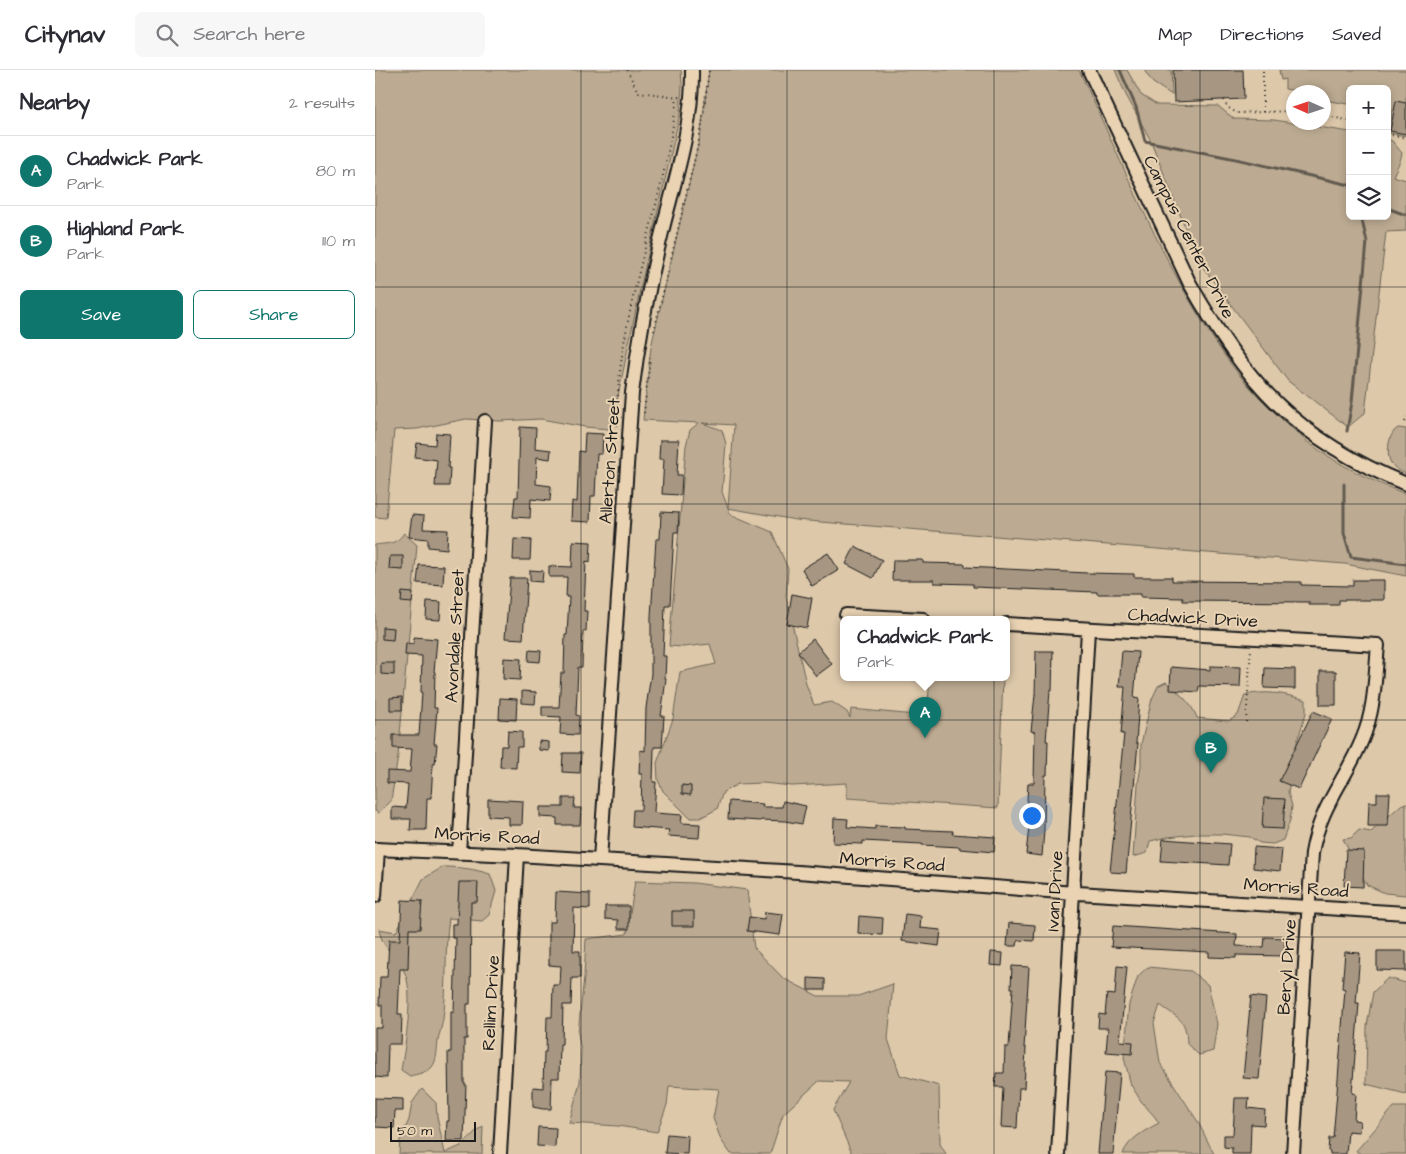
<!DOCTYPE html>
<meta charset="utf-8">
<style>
:root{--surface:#fff;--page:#f7f7f7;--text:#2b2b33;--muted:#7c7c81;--line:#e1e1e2;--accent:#0f766e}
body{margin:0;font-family:"Architects Daughter",sans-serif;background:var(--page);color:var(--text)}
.controls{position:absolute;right:15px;top:15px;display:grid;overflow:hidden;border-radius:8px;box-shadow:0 2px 8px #0003}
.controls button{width:45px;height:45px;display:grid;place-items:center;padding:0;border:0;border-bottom:1px solid var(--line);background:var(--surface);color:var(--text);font:25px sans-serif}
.compass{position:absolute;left:911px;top:15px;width:45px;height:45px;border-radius:50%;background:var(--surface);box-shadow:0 2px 8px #0003;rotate:273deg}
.scale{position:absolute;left:15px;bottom:12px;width:86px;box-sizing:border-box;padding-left:5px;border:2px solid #1c1c1c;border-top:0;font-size:14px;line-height:18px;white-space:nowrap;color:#1c1c1c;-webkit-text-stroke:4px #e9d3b3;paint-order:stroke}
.you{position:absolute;left:656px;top:745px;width:18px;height:18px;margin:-12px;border:4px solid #fff;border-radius:50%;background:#1a73e8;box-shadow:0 0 0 8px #1a73e833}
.badge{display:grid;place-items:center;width:32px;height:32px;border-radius:50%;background:var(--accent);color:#fff;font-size:16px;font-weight:700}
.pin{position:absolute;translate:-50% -41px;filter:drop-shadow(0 1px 2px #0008)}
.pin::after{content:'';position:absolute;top:26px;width:18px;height:15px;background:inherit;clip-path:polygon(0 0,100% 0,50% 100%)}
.popup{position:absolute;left:465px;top:546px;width:170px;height:65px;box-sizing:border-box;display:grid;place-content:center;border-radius:8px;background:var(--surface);filter:drop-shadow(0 1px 4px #0005);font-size:16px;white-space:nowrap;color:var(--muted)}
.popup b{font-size:19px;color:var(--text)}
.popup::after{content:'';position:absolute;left:50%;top:100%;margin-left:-10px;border:10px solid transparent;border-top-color:var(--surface)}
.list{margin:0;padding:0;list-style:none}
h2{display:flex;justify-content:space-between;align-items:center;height:65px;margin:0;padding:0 20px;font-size:21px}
h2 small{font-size:16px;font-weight:400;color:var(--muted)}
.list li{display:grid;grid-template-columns:32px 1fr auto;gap:15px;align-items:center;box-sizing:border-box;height:70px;padding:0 20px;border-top:1px solid var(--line)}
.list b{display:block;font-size:19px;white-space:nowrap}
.list p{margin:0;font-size:16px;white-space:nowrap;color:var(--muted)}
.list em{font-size:16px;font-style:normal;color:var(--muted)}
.actions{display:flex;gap:10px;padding:15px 20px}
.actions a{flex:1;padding:11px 0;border:1px solid var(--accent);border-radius:8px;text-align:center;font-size:18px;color:var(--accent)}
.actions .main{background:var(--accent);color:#fff}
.icon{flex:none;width:28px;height:28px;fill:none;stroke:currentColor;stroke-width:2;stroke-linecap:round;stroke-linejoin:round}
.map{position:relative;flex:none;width:1031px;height:1084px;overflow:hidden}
header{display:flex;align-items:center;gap:30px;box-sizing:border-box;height:70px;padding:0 25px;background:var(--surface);border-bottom:1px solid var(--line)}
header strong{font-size:24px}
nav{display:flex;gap:28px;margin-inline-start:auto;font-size:18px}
.search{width:350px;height:45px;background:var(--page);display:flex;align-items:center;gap:12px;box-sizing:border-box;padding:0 18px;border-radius:8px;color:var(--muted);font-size:19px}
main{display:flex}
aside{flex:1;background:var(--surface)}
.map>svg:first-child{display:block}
.green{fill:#bcab92;stroke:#6c6457;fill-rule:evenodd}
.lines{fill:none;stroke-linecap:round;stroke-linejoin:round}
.stream{stroke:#625a50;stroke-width:3}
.building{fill:#a79782;stroke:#1c1c1c}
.minor-casing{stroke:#1c1c1c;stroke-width:16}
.path{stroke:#1c1c1c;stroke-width:2;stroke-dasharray:1 4;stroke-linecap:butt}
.minor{stroke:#e9d3b3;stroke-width:12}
.grid{fill:none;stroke:#1c1c1c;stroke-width:1;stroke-opacity:0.55}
.labels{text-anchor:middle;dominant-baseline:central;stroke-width:4;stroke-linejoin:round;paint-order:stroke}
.street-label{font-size:18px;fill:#1c1c1c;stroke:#e9d3b3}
</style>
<header>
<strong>Citynav</strong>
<div class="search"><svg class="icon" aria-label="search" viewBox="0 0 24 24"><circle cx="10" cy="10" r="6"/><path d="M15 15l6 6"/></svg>Search here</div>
<nav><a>Map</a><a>Directions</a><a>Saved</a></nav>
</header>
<main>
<aside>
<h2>Nearby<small>2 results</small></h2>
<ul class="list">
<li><span class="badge">A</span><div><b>Chadwick Park</b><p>Park</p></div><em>80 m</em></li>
<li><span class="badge">B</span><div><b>Highland Park</b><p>Park</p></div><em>110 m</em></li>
</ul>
<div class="actions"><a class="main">Save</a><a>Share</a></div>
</aside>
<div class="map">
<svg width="1031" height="1084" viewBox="0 0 1031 1084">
<rect width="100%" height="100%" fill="#ddc8aa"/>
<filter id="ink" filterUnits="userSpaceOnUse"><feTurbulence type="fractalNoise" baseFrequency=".02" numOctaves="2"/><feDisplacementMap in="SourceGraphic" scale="10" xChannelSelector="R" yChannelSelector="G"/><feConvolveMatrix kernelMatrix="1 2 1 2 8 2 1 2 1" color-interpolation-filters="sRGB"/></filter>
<g filter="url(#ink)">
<path class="green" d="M0 0H306L307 15 305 44 265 220 242 331 234 359 210 357 166 349 125 351 91 349 42 359 19 360 11 448 0 447Z
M334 0H704C749 96 789 199 850 286 868 312 891 335 914 356 921 361 927 368 934 373 964 395 996 411 1031 424V506L970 494 421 450 353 438 355 444 397 462 413 499 411 527 431 614 439 635 457 632 472 642 475 648 476 639 552 646 555 607H628L623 738 472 728V713L417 716 388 713 363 714 348 722 342 739 325 748H315L288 721 283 710 282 693 298 649 305 602 341 594 335 574 308 577 294 576 311 376 315 360 324 353 268 350 276 277 326 62ZM327 353 359 355 353 438 347 422 351 374 347 360Z
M740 0H752L766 25 782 35 843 36 859 49 899 50 975 62V146H1012V69L1017 71 1027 83 1025 91 1018 106 1031 110V161L1011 162 990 343 973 357 913 311 824 192 775 69 751 25Z
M769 0H796L797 25 778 13Z
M904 0H1031V66L1014 63 1017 39 1012 38V19H975V31L973 34 949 30 948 22H928L910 19V9L906 10Z
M1023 358 1031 359V404C1025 401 1018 398 1015 391 1011 382 1014 362 1023 358Z
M29 463 42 475 23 686 16 731 4 743 0 741V475C13 473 21 475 29 463Z
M791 612C803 622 817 633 822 648L854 651 863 645 870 625C892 620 910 624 931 630V643L922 672 913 722 917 736 915 750 908 770 898 774 885 773 875 767 847 764H820L793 767 775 771 772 783 758 787 763 714 766 696V674L777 629 783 616Z
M1031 733V825L1010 823 992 815 968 769 976 768 984 760 996 762 1026 735Z
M68 797C85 797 99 799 115 804L121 821 114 845 107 851 74 848C69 881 73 915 68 949 67 956 64 964 63 971 62 979 62 991 57 997 52 1003 42 1004 35 1006L26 1000C30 976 40 922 29 901 21 887 6 876 4 859L21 862 48 809Z
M260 811 319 813 372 820 379 878 408 908 443 926H483L518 914 513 969 525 1005 564 1016 565 1074 571 1084H477L458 1040 474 1012 444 1011 408 1044 395 1084H356L346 1070 338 1048 344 1019 294 1016 292 1035 282 1062 243 1056 194 1053 205 1012 206 982 203 963 209 907 211 869 252 864Z
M773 897 816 901 833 915 842 954 838 981 824 985 812 974C811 948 805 950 785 935L779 953 785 993 823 1052 839 1084H748C753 1069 771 1060 784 1053L780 1047 766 1031 756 1015 749 988 754 934 763 906Z
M1013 908 1031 913V1024L991 1014 992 956 998 922Z
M47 1019 61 1033 62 1047 70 1083 88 1075 101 1061 108 1056 107 1084H24L25 1070 34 1050 37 1033Z
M1019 1037H1031V1084H986L981 1081Z"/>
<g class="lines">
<path class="stream" d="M745 0 761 37 770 71 861 89 975 115
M1012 138 1031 145
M972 361 977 332 992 172 986 146
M969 414V463L976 487 1031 494"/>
</g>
<path class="building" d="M798 0H868L869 29 799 32Z
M1021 31 1031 33V64L1015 61Z
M145 357 161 358 160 378 176 380 175 389 162 387 161 414 176 416 175 431 156 429 155 448 138 447 140 427H143Z
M61 363 75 364 73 398H75L74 416H60L62 390 40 387 42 373 60 375Z
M210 363 228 364 227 384H222L220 426H216L215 452 196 451 197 431 202 432 204 381 209 382Z
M285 370H304L302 405H307L306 425 287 424 289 389H284Z
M286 442 304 443 303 462H299L295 535H290L288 586H291L290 608 291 609 286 646H289L287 677H279L278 712H281L279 742 280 743 307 745 306 753 325 754 324 768 293 766 294 760 257 757 258 740H266L267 704H264L265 680 270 681 271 638 276 604V546L281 469H285Z
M37 445 49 446 48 459 73 460 72 479 53 477V469L34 467Z
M139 469 156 470 155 490H138Z
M198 471 216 472 215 492 211 491 209 541H212L211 561H208L207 597H203L201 645 204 646 203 665 185 664 186 647 167 646V637H184L186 603H189L190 565H192L194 527H191L192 507H174V496L197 497Z
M480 476 507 490 498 508 471 494Z
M453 483 464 500 437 516 427 499Z
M15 486H28V500L14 499Z
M518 490H548V493L590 494V497L712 503 759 504V507H797V511L926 512V515L978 516V510H1009V530H964V535H934V532L808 531V528L766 527V524H722V522L598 517V514L559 513V510H517Z
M44 495 69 496 68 515 42 513Z
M155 500 168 501 167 512 155 511Z
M135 508H152L148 569 130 568Z
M27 522 38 523 37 533 26 532Z
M417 524 437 528 432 558 412 554Z
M52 531 66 532 65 550 51 549Z
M7 557 19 558 18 570 7 569Z
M39 567 62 569 59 602H60L59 638H62L59 674H62L60 694H58L56 728H52L51 760H35L36 749H17V737L31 738 33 714 12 713V701L35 702 37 679 18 678V665H44L47 623H46L47 586 30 585 31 573 38 574Z
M438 569 457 594 441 606 423 582Z
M154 580 166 581 165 592 153 591Z
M661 581H678L677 621H675L671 671H673L672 705H670L669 760 667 786 651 784 655 748 651 747 653 713H659L660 662 656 661 660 625Z
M747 581 763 582 759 628 764 629 761 673H763L751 803 735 802 749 664H746L750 617H744Z
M129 588 146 589 145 610 128 609Z
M6 593H19V605L6 604Z
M835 596 866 597 865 617 824 616 823 622 795 620 796 597 835 600Z
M890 598 920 599V619L889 618Z
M945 601H961V635H945Z
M147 621 161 622 160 634 147 633Z
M27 627V640H15V628Z
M125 628 142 629 141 650 124 649Z
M938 641 957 649 924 719 904 711Z
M133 661 147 662V677H142L141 698 125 697 126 676H132Z
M164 671 174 672V681L164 680Z
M188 683H206L205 703 187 702Z
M307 715 316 716V725L307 724Z
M1002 723H1015L1013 756H993L994 732H1002Z
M188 728H200L199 738H206L205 755H182V748L165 747V737H188Z
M889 728 910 729 908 759 887 758Z
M113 729 148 731 147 755H134V747L113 746Z
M354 731 388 734 387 737H407L408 731 431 736 427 754 410 751 386 750V751L353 749Z
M459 748 473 749 472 757 500 759V756L530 757V759L578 761 577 764 620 767 619 782 585 779V777L547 775V774L488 771V774L458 773Z
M788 769 855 774 853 795 786 791Z
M879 777 907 779 905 801 878 798Z
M971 780 989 781 988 817 969 816Z
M84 812H103L102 832H96L95 934H92V969H89V1014H91L89 1071H71L72 1051H74L73 982H76V942H79L81 868H77V854H82Z
M181 822 215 824V839L199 838 198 881H205V908H197L196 935H188L187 974H185L184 1008H177L176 1039H168L158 1037V1017L168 1018 169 982H171L172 947H177L178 915H185L186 896 174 895V852H180Z
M27 830 47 831 45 859H34L33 899H25L23 944H27L26 974H13L12 1008 0 1007V958H7V935H4L5 907H12L14 870H25Z
M230 836H254V859H243V850L230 849Z
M297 841H319V856H297Z
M390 842 408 844 405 865 372 861 374 847 389 849Z
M530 844 546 846 545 858 566 860 564 876 527 871Z
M484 846 508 848 507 865 483 863Z
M634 853 660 855 659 871 643 870 642 876H632Z
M738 856 862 864 861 876 889 877 890 867 910 868 909 886 861 885V888L834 887V882L736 877Z
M1002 881H1031V901L1002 900Z
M616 882 628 883 627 896 615 895Z
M970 882 985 883 981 933H984L977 1023 981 1024 979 1050 985 1051 984 1062 973 1061 971 1084H955V1081H953L954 1068H958L962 1022 970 919 967 918Z
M637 896 654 897 649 978H651L649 1018H644L642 1058 626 1057 628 1017H620L621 1003H629L630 977H634L638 918H636Z
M742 896 752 897 745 971 758 972 757 984 731 982 733 958H723L724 944 730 945 732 924 740 925Z
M433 908 450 909V920H433Z
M876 926 891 928 884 1009 868 1008Z
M730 1002 745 1003 738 1084H723Z
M0 1028 28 1029V1041H20L19 1058 0 1057Z
M860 1028H874L873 1038 890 1040 889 1055 876 1054 875 1084H857V1078L849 1077V1065H858Z
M163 1057 181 1058 180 1077 162 1076Z
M292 1064 313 1066 312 1084 290 1083Z"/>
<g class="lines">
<g class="minor-casing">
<path id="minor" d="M714 0 814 212C871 313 922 370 1031 414
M471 545 548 549
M631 554 1003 575C1000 608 1000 640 987 670 970 711 945 736 937 783L918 1084
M0 779 142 785 423 802 686 822 1031 843
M84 783 110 351
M225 790 257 323C264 266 275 210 289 154 302 103 318 53 317 0
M0 826 3 779
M125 1084 142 785
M683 1084 713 560"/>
</g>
<path class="path" d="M252 0 263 22 304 27
M849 30 852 37 862 43 918 41
M888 42V0
M948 45 975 51
M1012 64 1031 68
M279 261 326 62 334 0
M269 343 275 288
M1030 352 1031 347
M242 356C241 243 289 138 302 27
M871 652 876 579"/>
<use href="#minor" class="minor"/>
</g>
</g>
<path class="grid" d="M206 0V1084M412 0V1084M619 0V1084M825 0V1084M0 217H1031M0 434H1031M0 650H1031M0 867H1031"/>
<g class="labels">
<g class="street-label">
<text transform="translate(814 167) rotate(63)">Campus Center Drive</text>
<text transform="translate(235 391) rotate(-86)">Allerton Street</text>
<text transform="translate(818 548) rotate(3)">Chadwick Drive</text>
<text transform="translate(80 566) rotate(-87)">Avondale Street</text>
<text transform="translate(112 766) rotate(3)">Morris Road</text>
<text transform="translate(517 792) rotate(4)">Morris Road</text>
<text transform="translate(921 818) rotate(4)">Morris Road</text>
<text transform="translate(680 821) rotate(-87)">Ivan Drive</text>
<text transform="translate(912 897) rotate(-86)">Beryl Drive</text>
<text transform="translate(116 933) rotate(-87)">Rellim Drive</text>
</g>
</g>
</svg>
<div class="controls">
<button>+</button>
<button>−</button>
<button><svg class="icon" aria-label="layers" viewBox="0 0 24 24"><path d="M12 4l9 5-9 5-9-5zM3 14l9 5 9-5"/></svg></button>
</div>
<svg class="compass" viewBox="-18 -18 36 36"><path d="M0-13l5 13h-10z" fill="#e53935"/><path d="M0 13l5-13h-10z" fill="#7c7c81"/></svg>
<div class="scale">50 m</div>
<div class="you"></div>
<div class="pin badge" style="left:550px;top:668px">A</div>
<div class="popup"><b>Chadwick Park</b>Park</div>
<div class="pin badge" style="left:836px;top:703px">B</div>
</div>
</main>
